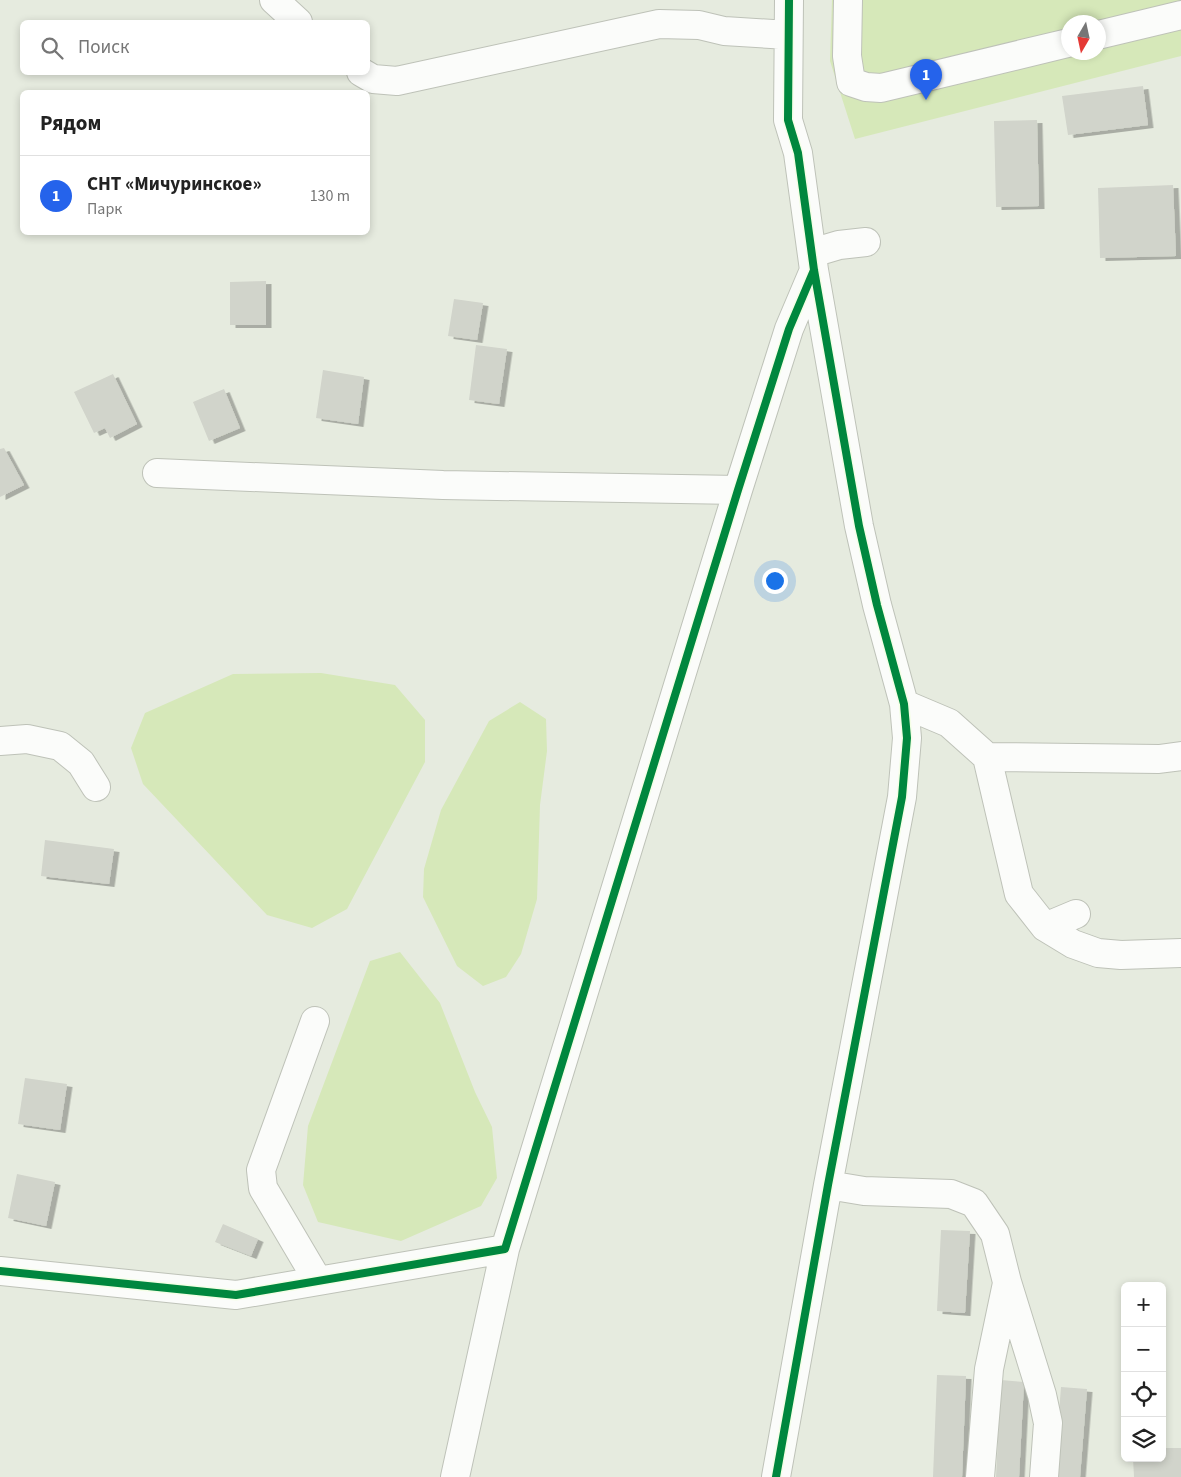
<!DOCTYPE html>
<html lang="ru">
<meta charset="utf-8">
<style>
:root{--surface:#fff;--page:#f2f2f2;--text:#222;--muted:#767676;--line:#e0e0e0;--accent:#2563eb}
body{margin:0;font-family:"Source Sans 3",sans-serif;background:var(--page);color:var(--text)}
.controls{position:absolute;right:15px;bottom:15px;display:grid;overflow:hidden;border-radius:8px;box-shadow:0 2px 8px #0003}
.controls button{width:45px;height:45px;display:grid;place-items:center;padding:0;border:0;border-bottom:1px solid var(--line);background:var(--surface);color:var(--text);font:25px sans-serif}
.compass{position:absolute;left:1061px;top:15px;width:45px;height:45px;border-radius:50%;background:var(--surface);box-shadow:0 2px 8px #0003;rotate:189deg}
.you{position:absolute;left:774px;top:580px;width:18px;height:18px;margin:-12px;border:4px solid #fff;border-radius:50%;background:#1a73e8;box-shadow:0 0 0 8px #1a73e833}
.badge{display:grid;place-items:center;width:32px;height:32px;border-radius:50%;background:var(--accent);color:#fff;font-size:16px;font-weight:700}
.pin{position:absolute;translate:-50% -41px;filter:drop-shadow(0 1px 2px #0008)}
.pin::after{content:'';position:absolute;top:26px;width:18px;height:15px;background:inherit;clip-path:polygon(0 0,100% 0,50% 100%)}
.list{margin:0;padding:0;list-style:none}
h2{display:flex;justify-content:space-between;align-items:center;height:65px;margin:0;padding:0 20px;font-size:21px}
h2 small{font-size:16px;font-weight:400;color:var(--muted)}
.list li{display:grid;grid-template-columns:32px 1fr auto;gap:15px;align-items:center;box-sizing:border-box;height:80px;padding:0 20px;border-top:1px solid var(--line)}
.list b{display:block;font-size:19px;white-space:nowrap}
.list p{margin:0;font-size:16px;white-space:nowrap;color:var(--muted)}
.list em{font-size:16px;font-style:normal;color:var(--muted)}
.icon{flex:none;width:28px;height:28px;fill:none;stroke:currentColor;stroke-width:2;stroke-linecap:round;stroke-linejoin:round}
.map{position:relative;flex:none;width:1181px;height:1477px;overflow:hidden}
.search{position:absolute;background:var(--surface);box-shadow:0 2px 8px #0003;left:20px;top:20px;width:350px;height:55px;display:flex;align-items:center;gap:12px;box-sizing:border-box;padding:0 18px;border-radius:8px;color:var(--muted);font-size:19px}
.panel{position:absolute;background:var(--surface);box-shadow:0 2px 8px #0003;left:20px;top:90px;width:350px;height:145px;border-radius:8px}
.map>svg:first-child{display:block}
.green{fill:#d6e8b9;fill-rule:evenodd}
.building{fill:#d1d4cb;filter:url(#shadow)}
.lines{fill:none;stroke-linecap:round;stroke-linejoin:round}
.minor-casing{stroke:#bec2b8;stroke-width:30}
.minor{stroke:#fbfcfa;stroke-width:28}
.cycleway-casing{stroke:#f4fee6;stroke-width:11}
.cycleway{stroke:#00873e;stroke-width:8}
</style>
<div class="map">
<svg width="1181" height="1477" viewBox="0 0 1181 1477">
<defs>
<filter id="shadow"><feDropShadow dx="5.5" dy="3" stdDeviation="0" flood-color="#0004"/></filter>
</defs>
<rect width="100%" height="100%" fill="#e6ebdf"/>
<path class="green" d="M832 0H1181V56L855 139 830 61ZM1068 22H1098V52H1068Z
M321 673 395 685 425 720V762L347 909 312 928 267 915 143 784 131 748 145 713 233 674Z
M520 702 546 719 547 751 540 805 537 899 521 954 506 977 483 986 457 966 423 897 424 869 441 810 489 721Z
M400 952 440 1003 475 1092 492 1127 497 1178 481 1206 401 1241 318 1222 303 1185 308 1126 370 961Z"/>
<path class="building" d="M1143 86 1148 125 1068 135 1062 96Z
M1037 120 1039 206 996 207 994 121Z
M1173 185 1176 256 1100 258 1098 188Z
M266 281V325H230V282Z
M454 299 483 303 477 340 448 336Z
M476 345 507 349 499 404 469 400Z
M323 370 364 377 358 424 316 418Z
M113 374 137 424 110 438 105 428 94 433 74 392Z
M224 389 240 428 209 441 193 402Z
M4 448 24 485 0 497V449Z
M45 840 114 849 109 884 41 876Z
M25 1078 67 1084 60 1130 18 1124Z
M17 1174 55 1182 46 1226 8 1218Z
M223 1224 258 1239 251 1256 215 1242Z
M941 1230 970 1231 965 1313 937 1311Z
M937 1375 966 1376 962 1477H933Z
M1001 1380 1024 1382 1019 1477H996Z
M1061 1387 1087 1389 1080 1477H1054Z
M1162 1448H1181V1477H1134L1133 1458H1162Z"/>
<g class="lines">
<g class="minor-casing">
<path id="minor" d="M274 0 298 22
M848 0 847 56 851 82 866 87 881 88 1068 43
M1098 35 1181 15
M361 72 373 79 397 81 659 24 699 25 724 31 788 35
M812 253 839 245 866 242
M157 473 443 485 738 490
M904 704 949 723 987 757 1019 894 1045 927 1073 944 1098 953 1121 955 1181 953
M0 741 27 739 60 746 81 763 96 787
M987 757 1159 759 1181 756
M1045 927 1076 914
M315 1021 261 1170 263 1188 318 1281
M828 1185 864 1191 951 1194 974 1203 995 1234 1007 1282 1042 1395 1048 1423 1044 1477
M0 1271 236 1295 505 1249 738 490 789 329 814 270
M455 1477 505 1249
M776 1477 828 1185 902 797 907 738 904 704 877 605 859 526 814 270 798 153 788 120 789 0
M980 1477 989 1369 1007 1283"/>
</g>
<use href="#minor" class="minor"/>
<g class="cycleway-casing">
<path id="cycleway" d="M0 1271 236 1295 505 1249 738 490 789 329 814 270
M776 1477 828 1185 902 797 907 738 904 704 877 605 859 526 814 270 798 153 788 120 789 0"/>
</g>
<use href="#cycleway" class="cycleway"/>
</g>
</svg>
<div class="controls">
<button>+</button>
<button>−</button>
<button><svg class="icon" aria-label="locate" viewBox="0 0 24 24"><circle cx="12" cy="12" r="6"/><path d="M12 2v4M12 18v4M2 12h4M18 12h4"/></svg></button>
<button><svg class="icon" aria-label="layers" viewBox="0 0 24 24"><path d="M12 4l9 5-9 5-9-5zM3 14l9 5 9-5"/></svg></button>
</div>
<svg class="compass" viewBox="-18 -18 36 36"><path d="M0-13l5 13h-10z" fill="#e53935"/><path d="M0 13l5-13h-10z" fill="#767676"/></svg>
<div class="you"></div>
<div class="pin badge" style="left:926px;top:100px">1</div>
<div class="search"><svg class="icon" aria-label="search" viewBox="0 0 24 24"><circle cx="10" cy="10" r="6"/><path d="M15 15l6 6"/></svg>Поиск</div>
<section class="panel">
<h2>Рядом<small></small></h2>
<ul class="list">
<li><span class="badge">1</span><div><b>СНТ «Мичуринское»</b><p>Парк</p></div><em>130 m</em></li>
</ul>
</section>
</div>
